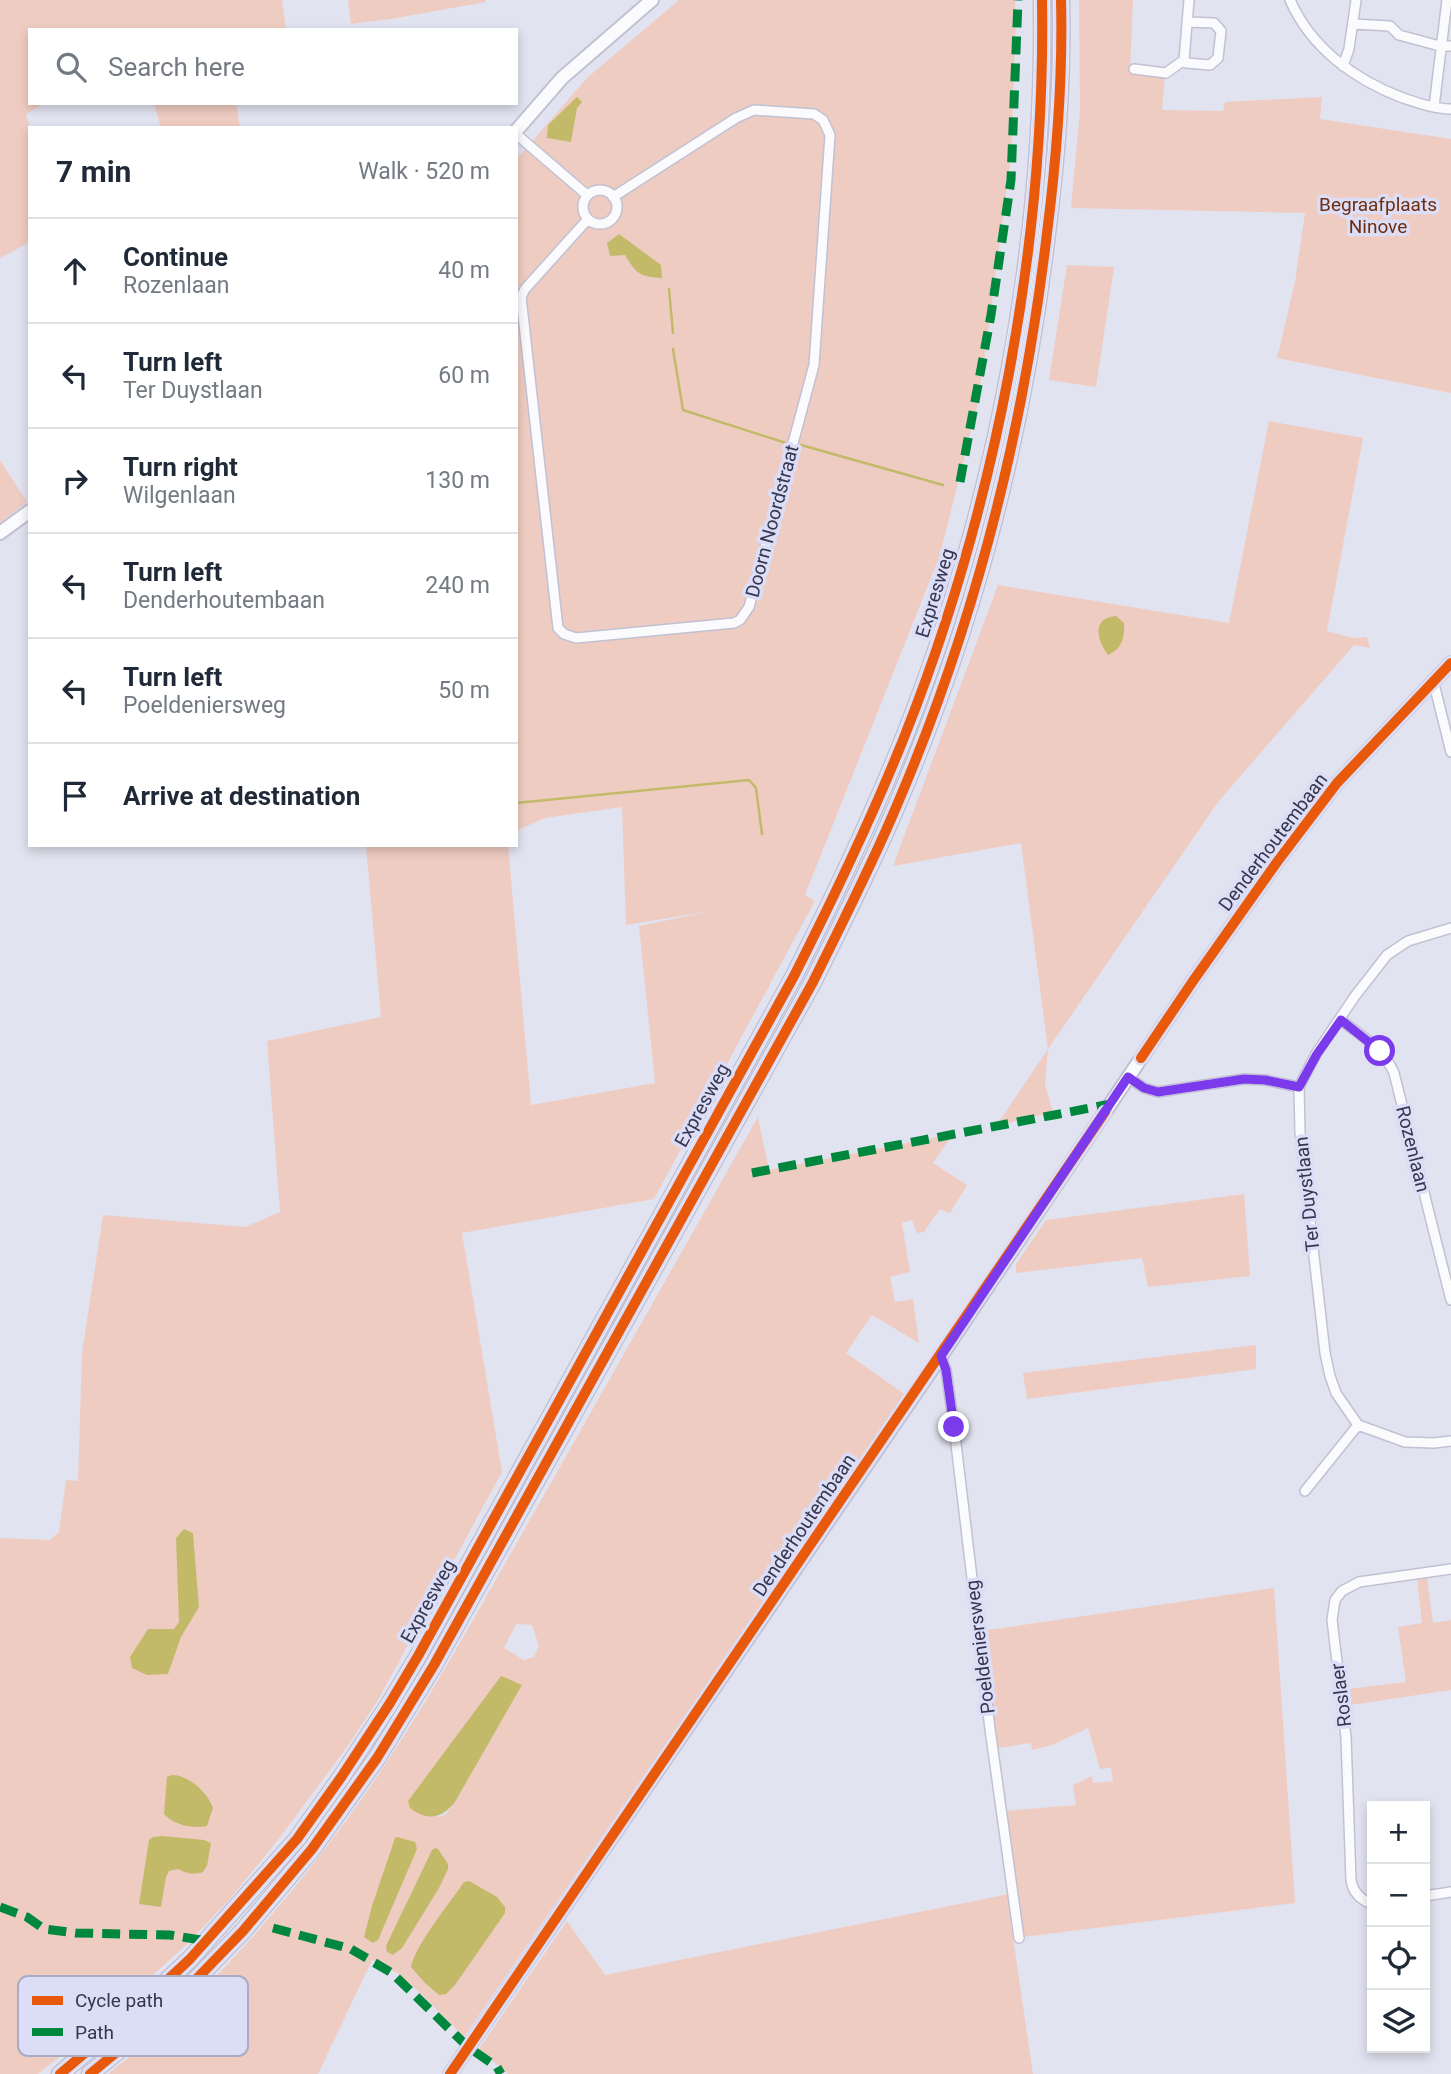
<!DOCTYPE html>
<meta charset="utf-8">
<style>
:root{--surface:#fff;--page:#f2f2f3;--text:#1f2937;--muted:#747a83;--line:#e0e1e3}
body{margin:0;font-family:Roboto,sans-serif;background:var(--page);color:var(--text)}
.controls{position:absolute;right:21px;bottom:21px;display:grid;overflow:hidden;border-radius:0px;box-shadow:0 4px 10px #0003}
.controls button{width:63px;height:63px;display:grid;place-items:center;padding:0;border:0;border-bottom:2px solid var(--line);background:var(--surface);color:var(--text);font:35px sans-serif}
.stop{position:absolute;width:21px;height:21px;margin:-16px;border:5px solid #7c3aed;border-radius:50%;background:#fff}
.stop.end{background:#7c3aed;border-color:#fff;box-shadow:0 2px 7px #0008}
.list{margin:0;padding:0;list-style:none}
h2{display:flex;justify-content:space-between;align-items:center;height:91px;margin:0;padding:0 28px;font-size:30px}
h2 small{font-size:23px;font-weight:400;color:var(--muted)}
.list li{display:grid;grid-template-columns:46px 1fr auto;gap:21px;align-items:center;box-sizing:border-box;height:105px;padding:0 28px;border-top:2px solid var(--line)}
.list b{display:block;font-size:26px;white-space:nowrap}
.list p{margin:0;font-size:23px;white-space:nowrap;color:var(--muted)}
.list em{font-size:23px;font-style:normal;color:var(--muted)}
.icon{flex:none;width:38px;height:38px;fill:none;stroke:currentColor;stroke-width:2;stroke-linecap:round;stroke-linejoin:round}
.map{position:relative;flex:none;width:1451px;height:2074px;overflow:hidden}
.search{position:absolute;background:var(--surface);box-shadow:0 4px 10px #0003;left:28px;top:28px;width:490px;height:77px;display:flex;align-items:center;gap:18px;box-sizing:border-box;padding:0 24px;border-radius:0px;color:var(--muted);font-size:26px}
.panel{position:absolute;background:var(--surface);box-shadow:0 4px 10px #0003;left:28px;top:126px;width:490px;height:721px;border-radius:0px}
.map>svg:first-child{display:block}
.green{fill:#efccc2;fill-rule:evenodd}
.water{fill:#c2ba69}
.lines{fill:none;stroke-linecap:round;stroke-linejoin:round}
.stream{stroke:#c2ba69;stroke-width:2.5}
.street-casing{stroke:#c0c1d3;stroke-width:12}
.secondary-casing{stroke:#c0c1d3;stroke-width:16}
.highway-casing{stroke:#c0c1d3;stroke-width:19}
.street{stroke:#fbfbfd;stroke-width:9}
.secondary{stroke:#fbfbfd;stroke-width:12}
.highway{stroke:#fbfbfd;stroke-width:16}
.quiet{stroke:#00873e;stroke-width:9;stroke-dasharray:18 9;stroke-linecap:butt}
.cycleway-casing{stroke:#dcddf6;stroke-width:15}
.cycleway{stroke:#e8590c;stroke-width:10}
.route{stroke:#7c3aed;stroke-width:9}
.labels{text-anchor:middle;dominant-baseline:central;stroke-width:7;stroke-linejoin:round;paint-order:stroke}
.park-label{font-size:19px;fill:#6e2e0d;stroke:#dcddf6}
.street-label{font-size:19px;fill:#36364f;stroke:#dcddf6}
.key{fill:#dcddf6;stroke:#aaabc4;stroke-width:2}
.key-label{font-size:19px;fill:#36364f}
</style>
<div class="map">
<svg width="1451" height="2074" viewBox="0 0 1451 2074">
<rect width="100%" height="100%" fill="#e2e3f0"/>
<path class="green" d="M0 0H282L286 30H30V103H45L26 114 30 129V242L0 258Z
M348 0H486V2L391 19 351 24Z
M679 0H1015L1016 16 1011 155 986 348 977 407 940 555 805 895 815 901 654 1199 462 1233 502 1472 378 1700 347 1747 278 1840 229 1900 187 1944 98 2026 38 2074H0V1538L50 1540 59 1532 66 1480 78 1481 82 1353 103 1215 245 1227 280 1212 267 1041 381 1017 366 845H508L531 1105 655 1083 639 926 712 911 626 925 622 807 545 818 516 831V160L587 78Z
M1079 0H1133L1130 74 1165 76 1162 110 1223 111 1225 102 1322 97 1320 119 1451 139V393L1277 358 1295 282 1305 213 1071 208 1080 110Z
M154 103H236L240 128H161Z
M1067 265 1114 267 1096 387 1049 380Z
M1269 421 1363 438 1327 631 1352 638 1367 637 1370 648 1354 645 1218 802 1048 1049 1045 1085 1053 1112 996 1126 1048 1049 1021 843 893 866 998 585 1229 623Z
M0 460 27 502 0 523Z
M758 1117 769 1170 953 1134 933 1163 967 1185 950 1213 940 1209 924 1232 917 1233 912 1220 902 1223 910 1272 890 1277 895 1302 913 1299 919 1343 872 1315 846 1353 906 1395 464 2037 419 1992 397 1973 372 1960 318 2074H108C235 1974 345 1835 428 1697 467 1633 502 1568 539 1504 612 1375 685 1246 758 1117ZM516 1624 532 1625 539 1646 534 1657 524 1660 504 1648ZM522 1685 455 1802 446 1814 439 1817 408 1801 483 1701Z
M1244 1194 1250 1276 1148 1287 1142 1258 1016 1273V1264L1046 1220Z
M1256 1345V1369L1027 1399 1023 1373Z
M1427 1578 1433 1623 1451 1620V1690L1351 1705 1348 1689 1406 1682 1398 1627 1422 1623 1417 1579Z
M1274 1588 1295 1903 1023 1937 1005 1811 1076 1805 1073 1785 1092 1776 1093 1783 1113 1781 1111 1768 1100 1769 1088 1728 1052 1745 1032 1750 1031 1743 998 1748 982 1631Z
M1009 1894 1011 1924 1033 2074H508L479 2049 567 1921 605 1975Z"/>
<path class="water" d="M577 97 582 102 577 108 571 142 547 138 548 125Z
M619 234 661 265 662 278C639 277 636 273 625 255L610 256 607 243Z
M1116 616 1124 623C1125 637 1122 649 1108 655 1097 640 1091 618 1116 616Z
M184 1529 193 1533 199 1607 181 1637 168 1674 147 1675 132 1668 130 1657 148 1629H174L179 1622 176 1538Z
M501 1676 522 1685 455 1802C442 1819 427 1821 410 1808L408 1801Z
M172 1775C189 1775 208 1793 213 1808L207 1826C193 1829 174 1825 164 1814L167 1777Z
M162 1836 204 1840 211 1843 207 1866 203 1872C194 1875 187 1874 178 1869L169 1871 166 1877 161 1907 139 1904 149 1840 153 1837Z
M397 1837 415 1842 417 1849 378 1940 373 1943 364 1937 372 1906 395 1838Z
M435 1848 438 1849 448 1864V1869L439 1888 402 1948 393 1955 387 1952 386 1946 432 1850Z
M469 1881 497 1897 505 1907V1913L455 1985 446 1994 439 1995 425 1983 411 1967C415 1945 450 1903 464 1882Z"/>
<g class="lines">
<path class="stream" d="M516 166H517
M669 289 673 333
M673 349 683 410 786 443
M801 445 943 485
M516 803 749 780 756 788 762 834"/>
<g class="street-casing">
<path id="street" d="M1290 0C1311 48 1355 80 1403 98 1418 103 1435 109 1451 109
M1353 24 1390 26 1399 35 1440 46H1451
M1184 60 1186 63 1210 65 1218 58 1221 31 1214 23 1187 22
M1343 66 1349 49 1356 0
M1134 69 1166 73 1184 60 1189 0
M1434 107 1447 0
M516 134 587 195
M583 207a17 17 0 1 1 34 0a17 17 0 1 1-34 0Z
M588 219 525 289 521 297 558 628 564 634 576 638 734 623 740 620 749 607 814 365 830 135 823 120 814 114 754 110 736 118 613 197
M1433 680 1451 752
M1451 928 1408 941 1387 955 1355 996 1316 1054 1299 1087 1300 1133 1325 1353 1330 1376 1336 1393 1358 1425 1405 1442 1434 1443 1451 1441
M1341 1020C1361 1036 1383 1048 1394 1073L1451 1300
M1128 1077 1144 1088 1158 1092 1244 1079 1265 1080 1299 1087
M941 1356 946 1370 954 1427 990 1729 1019 1938
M1305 1491 1358 1425
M1425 1896 1451 1892
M1372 1904C1361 1900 1353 1893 1351 1880L1346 1737 1332 1620 1335 1600 1342 1591 1359 1582 1451 1569"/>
</g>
<g class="secondary-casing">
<path id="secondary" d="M516 131 562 78 652 0
M0 533 30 511
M450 2074 941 1356 1193 981 1277 862 1337 783 1451 663"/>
</g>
<g class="highway-casing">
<path id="highway" d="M60 2074 131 2014 190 1959 297 1839 342 1776 390 1703 418 1656 794 976C834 897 872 818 905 735 995 508 1046 245 1042 0
M90 2074 147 2027 178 1998 243 1931 312 1849 377 1758 434 1665 813 982C842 923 872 865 897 805 975 623 1024 428 1047 233 1057 155 1063 78 1061 0"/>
</g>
<use href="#street" class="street"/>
<use href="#secondary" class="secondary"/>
<use href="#highway" class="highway"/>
<path class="quiet" d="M960 482 991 315 1011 180 1018 0
M752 1173 1111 1104
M0 1907 27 1917 44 1929 76 1933 170 1935 207 1941
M273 1928 351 1949 392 1973 468 2047 497 2067 501 2074"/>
<g class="cycleway-casing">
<path id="cycleway" d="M1141 1058 1193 981 1277 862 1337 783 1451 663
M60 2074 131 2014 190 1959 297 1839 342 1776 390 1703 418 1656 794 976C834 897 872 818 905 735 995 508 1046 245 1042 0
M90 2074 147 2027 178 1998 243 1931 312 1849 377 1758 434 1665 813 982C842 923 872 865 897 805 975 623 1024 428 1047 233 1057 155 1063 78 1061 0
M450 2074 1105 1112"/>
</g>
<use href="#cycleway" class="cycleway"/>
</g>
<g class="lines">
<path class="route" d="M954 1427 946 1370 941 1356 1128 1077 1144 1088 1158 1092 1244 1079 1265 1080 1299 1087 1317 1054 1341 1020 1380 1051"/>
</g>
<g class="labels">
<g class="park-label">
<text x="1378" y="204">Begraafplaats<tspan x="1378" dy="22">Ninove</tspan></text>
</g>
<g class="street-label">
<text transform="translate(772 521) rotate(-75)">Doorn Noordstraat</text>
<text transform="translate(935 593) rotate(-73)">Expresweg</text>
<text transform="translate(1273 842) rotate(-53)">Denderhoutembaan</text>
<text transform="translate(702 1105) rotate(-61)">Expresweg</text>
<text transform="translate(1413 1149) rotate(76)">Rozenlaan</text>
<text transform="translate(1307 1194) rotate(-96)">Ter Duystlaan</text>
<text transform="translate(804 1525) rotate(-56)">Denderhoutembaan</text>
<text transform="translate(428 1601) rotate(-61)">Expresweg</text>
<text transform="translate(980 1647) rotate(-97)">Poeldeniersweg</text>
<text transform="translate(1341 1695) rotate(-97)">Roslaer</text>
</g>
</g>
<rect x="18" y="1976" width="230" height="80" rx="10" class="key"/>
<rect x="32" y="1996" width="31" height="9" fill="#e8590c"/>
<rect x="32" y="2028" width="31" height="8" fill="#00873e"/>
<g class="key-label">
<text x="75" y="2007">Cycle path</text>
<text x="75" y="2039">Path</text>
</g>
</svg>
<div class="controls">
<button>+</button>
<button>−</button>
<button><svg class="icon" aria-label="locate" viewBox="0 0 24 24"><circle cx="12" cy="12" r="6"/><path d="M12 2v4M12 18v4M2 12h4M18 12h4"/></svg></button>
<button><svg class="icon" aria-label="layers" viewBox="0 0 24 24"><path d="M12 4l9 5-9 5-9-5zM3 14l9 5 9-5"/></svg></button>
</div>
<div class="stop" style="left:1380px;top:1051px"></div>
<div class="stop end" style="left:954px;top:1427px"></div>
<div class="search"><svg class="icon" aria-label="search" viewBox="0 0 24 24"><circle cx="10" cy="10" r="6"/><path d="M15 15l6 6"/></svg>Search here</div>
<section class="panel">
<h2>7 min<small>Walk · 520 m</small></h2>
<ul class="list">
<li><svg class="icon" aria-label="ahead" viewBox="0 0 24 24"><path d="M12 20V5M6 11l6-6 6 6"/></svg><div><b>Continue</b><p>Rozenlaan</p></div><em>40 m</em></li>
<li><svg class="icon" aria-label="left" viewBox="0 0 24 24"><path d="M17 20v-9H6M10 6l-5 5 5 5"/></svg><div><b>Turn left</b><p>Ter Duystlaan</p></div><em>60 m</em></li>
<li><svg class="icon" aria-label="right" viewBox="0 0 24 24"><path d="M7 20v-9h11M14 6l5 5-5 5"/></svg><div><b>Turn right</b><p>Wilgenlaan</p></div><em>130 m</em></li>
<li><svg class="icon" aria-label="left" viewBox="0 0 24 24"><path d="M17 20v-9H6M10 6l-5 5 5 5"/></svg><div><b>Turn left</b><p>Denderhoutembaan</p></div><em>240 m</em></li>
<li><svg class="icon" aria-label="left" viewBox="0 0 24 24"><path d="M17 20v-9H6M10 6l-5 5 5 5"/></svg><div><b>Turn left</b><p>Poeldeniersweg</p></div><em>50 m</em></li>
<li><svg class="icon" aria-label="arrive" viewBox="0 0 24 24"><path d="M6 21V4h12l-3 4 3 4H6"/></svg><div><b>Arrive at destination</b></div></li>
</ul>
</section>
</div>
